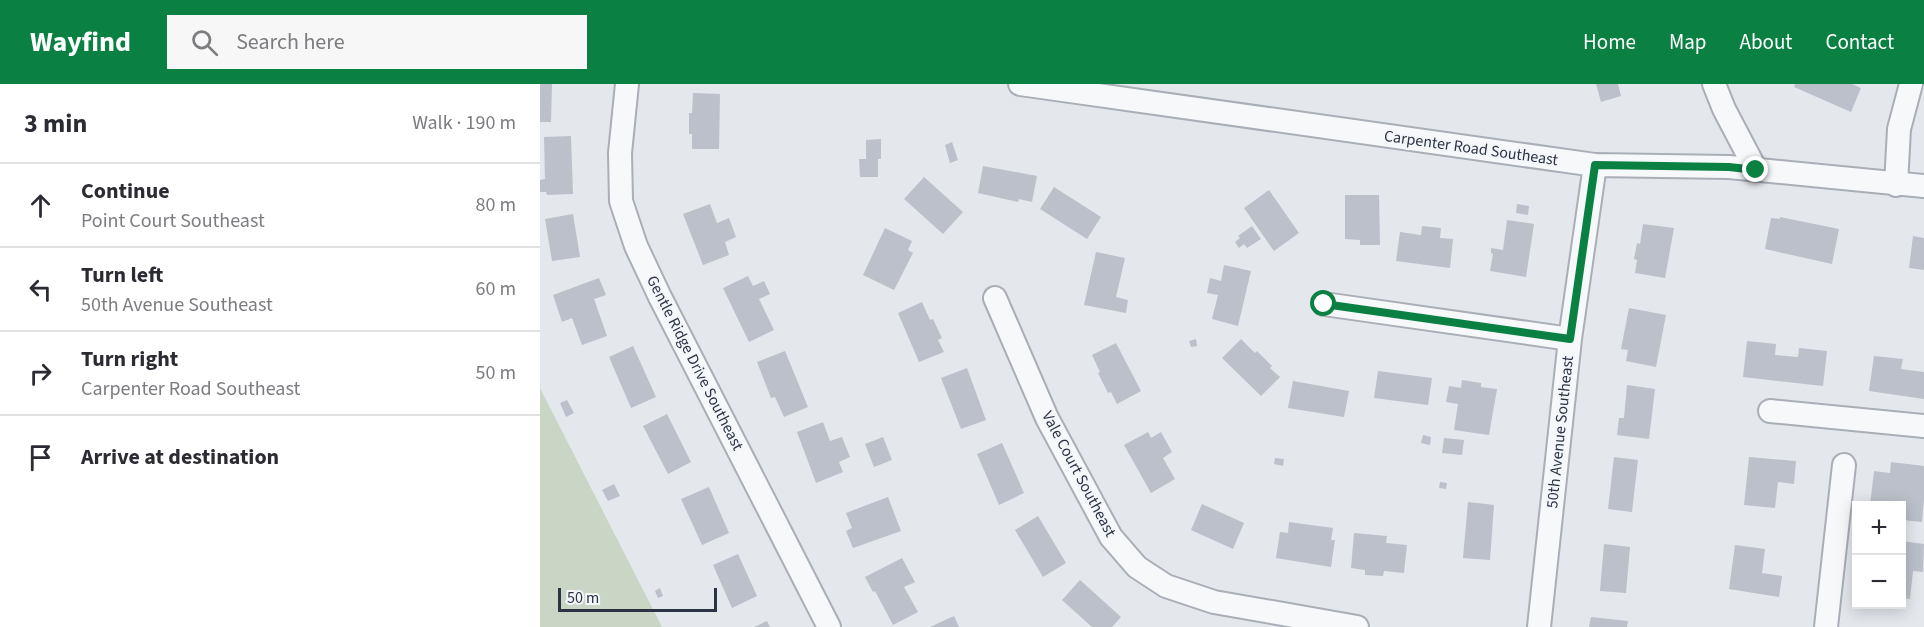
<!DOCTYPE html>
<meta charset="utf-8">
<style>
:root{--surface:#fff;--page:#f7f7f7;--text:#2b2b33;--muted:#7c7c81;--line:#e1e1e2;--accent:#0b8043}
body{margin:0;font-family:"Source Sans 3",sans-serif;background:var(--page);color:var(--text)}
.controls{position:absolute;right:18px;bottom:18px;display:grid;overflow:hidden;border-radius:0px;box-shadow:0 3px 15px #0003}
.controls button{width:54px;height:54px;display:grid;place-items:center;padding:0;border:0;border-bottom:2px solid var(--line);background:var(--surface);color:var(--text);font:30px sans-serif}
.scale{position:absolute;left:18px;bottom:15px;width:159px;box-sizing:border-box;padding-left:6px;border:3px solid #2b3445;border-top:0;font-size:16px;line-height:21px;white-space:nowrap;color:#2b3445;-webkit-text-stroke:4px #f4f6f9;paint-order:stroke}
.stop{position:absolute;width:18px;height:18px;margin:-14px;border:4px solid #0b8043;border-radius:50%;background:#fff}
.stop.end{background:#0b8043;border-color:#fff;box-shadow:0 2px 6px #0008}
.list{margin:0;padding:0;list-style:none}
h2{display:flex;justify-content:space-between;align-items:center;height:78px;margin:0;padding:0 24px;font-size:26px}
h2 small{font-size:20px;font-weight:400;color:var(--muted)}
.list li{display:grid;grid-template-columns:39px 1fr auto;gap:18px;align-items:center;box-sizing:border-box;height:84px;padding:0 24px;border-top:2px solid var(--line)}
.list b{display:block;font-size:22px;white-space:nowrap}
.list p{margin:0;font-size:20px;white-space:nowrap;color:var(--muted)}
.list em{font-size:20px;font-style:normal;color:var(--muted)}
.icon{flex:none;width:33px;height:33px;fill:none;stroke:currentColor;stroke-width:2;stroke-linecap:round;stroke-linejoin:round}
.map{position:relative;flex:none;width:1384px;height:543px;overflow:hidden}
header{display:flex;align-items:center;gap:36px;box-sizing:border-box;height:84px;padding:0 30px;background:var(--accent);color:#fff}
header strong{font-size:28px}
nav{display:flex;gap:33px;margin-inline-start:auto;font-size:21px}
.search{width:420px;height:54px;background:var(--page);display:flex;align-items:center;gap:15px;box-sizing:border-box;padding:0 21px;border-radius:0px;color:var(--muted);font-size:22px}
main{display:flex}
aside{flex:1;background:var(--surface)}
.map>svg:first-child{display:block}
.green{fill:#c9d6c5}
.building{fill:#bbc0ca}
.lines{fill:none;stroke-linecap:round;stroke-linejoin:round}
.minor-casing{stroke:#a9aeb7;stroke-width:26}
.minor{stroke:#f7f8fa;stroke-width:22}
.route{stroke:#0b8043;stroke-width:8}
.labels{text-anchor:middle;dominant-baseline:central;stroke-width:5;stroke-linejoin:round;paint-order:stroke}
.street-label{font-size:16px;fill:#2b3445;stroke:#f4f6f9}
</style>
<header>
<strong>Wayfind</strong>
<div class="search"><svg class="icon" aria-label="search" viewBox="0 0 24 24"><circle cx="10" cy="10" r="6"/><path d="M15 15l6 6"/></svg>Search here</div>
<nav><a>Home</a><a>Map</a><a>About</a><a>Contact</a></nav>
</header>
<main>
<aside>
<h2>3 min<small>Walk · 190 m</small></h2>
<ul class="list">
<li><svg class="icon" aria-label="ahead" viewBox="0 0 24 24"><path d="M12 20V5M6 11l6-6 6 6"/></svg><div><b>Continue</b><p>Point Court Southeast</p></div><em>80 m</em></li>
<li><svg class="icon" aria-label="left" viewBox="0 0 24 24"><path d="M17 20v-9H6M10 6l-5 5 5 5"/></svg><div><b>Turn left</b><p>50th Avenue Southeast</p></div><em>60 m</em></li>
<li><svg class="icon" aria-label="right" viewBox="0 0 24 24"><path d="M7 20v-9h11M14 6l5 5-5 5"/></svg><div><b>Turn right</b><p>Carpenter Road Southeast</p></div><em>50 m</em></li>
<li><svg class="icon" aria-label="arrive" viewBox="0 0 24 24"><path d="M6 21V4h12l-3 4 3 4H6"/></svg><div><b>Arrive at destination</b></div></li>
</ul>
</aside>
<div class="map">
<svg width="1384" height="543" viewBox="0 0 1384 543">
<rect width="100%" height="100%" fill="#e4e7ec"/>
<path class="green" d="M0 304 122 543H0Z"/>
<path class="building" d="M0 0H12L11 38H0Z
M1056 0H1078L1081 12 1061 18Z
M1255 0H1312L1321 4 1311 28 1254 3Z
M153 9 180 10 179 65H152V50H149V29H152Z
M31 52 33 110 7 111 6 108H0V96L5 95 4 53Z
M341 55V75H338V93H320L319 75H326V56Z
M412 58 418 76 410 79 405 61Z
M443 82 497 92 492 118 479 115 478 118 438 109Z
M384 93 423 128 403 150 364 115Z
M514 103 561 133 547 155 500 125Z
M729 106 759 149 734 167 704 124Z
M805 111H839L840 161H820V156L805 155Z
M170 120 177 139 189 134 196 153 185 158 189 171 163 181 143 130Z
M977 120 989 122 988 131 976 129Z
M33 130 40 173 12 177 5 135Z
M1240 133 1299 145 1292 180 1225 165 1231 134 1240 135Z
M967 136 994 140 986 193 950 187 953 170 951 169V164L963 166Z
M1103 140 1134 144 1125 194 1095 189 1097 176 1094 175 1097 159 1100 160Z
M712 142 721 155 707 164 704 160 699 164 695 158 700 154 698 152Z
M882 142 901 144 900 154 913 155 910 184 856 177 860 148 881 151Z
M345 144 372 157 368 166 373 169 354 206 323 191Z
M1373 152 1384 154V186L1369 184Z
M556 168 585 174 576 213 588 216 586 229 544 221Z
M684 181 711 187 698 242 672 235 678 211 667 209 670 194 681 197Z
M208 192 213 202 224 197 230 210 219 215 234 246 209 258 183 204Z
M59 194 66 211 54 215 67 252 42 261 32 234 22 238 13 211Z
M382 218 390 236 393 235 402 254 398 256 404 268 379 278 358 229Z
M1089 224 1126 231 1116 283 1086 277 1088 266 1081 265Z
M656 255 657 262 651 263 649 257Z
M701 255 715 269 717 267 732 282 730 284 740 293 721 312 682 274Z
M1207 257 1236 260 1235 271 1258 273 1259 264 1287 267 1283 302 1203 293Z
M576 259 601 307 577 320 571 308 568 309 558 289 560 288 552 271Z
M93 262 116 313 91 324 69 273Z
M245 267 268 323 244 333 235 313 231 314 217 278Z
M1334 272 1363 275 1361 285 1384 288V315L1329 307Z
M427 284 446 336 421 345 401 294Z
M838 287 892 294 888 321 834 314Z
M922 296 941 299V303L957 305 949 351 914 346 918 320 906 318 909 302 921 304Z
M753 297 809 307 804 333 748 324Z
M1087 301 1115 305 1109 355 1077 351 1079 334H1084Z
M27 316 34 329 26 333 20 319Z
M127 330 151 378 128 390 103 342Z
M283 338 290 357 302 353 310 373 299 378 303 388 276 399 257 348Z
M608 348 611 354 621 348 632 368 623 374 635 395 611 409 584 361Z
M883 351 891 353 890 361 881 359Z
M343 353 352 376 334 383 325 360Z
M904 354 924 356 922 371 902 369Z
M462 359 484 409 459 421 437 370Z
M1074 373 1098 376 1092 428 1068 425Z
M1209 373 1256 377 1254 400 1238 398 1235 424 1204 421Z
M735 374 744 375 743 382 734 380Z
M1351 378 1384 382V416L1382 438 1362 436V422L1330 421 1334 387 1350 389Z
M900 398 907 399 906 405 899 404Z
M74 400 80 412 68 417 62 406Z
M169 403 189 449 162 461 141 415Z
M348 413 361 447 313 464 306 447 312 444 306 429Z
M928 418 954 421 950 476 923 474Z
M662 420 704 439 693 465 651 446Z
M498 432 526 479 503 493 475 446Z
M749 438 793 444 791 456H795L791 483 736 474 740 448 748 449Z
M814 449 847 452 846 459 867 461 864 489 844 487 843 492 825 491V486L811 484Z
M1362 457 1384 460 1383 488 1373 487 1370 515 1362 514Z
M1064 460 1090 463 1086 509 1060 507Z
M1195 461 1225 465 1222 489 1242 492 1239 513 1189 505Z
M198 470 217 512 192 524 173 481Z
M362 474 375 498 364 503 378 528 353 541 335 507 333 508 325 493Z
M540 496 581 533 572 543H552L522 516Z
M120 504 123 512 118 514 115 507Z
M414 532 419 543H390Z
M1051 533 1088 537 1087 543H1049Z
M227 537 230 543H214Z"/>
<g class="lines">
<g class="minor-casing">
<path id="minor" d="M87 0 80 69 81 117 96 162 120 213 289 543
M480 0 1055 81 1189 83 1384 102
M1174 0 1184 25 1216 86
M1356 101 1359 45 1371 0
M455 214 507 334 571 453 597 483 626 502 674 518 817 543
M784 220 1030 255
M1230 327 1384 342
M999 543 1030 255 1055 81
M1286 543 1304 381"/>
</g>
<use href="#minor" class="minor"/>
</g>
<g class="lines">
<path class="route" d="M784 220 1030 255 1055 81 1189 83 1216 86"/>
</g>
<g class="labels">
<g class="street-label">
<text transform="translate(931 64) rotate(8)">Carpenter Road Southeast</text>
<text transform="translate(155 279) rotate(63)">Gentle Ridge Drive Southeast</text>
<text transform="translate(1020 348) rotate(-84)">50th Avenue Southeast</text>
<text transform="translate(539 390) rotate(62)">Vale Court Southeast</text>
</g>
</g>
</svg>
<div class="controls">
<button>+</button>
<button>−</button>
</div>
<div class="scale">50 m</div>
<div class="stop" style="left:784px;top:220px"></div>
<div class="stop end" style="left:1216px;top:86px"></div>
</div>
</main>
